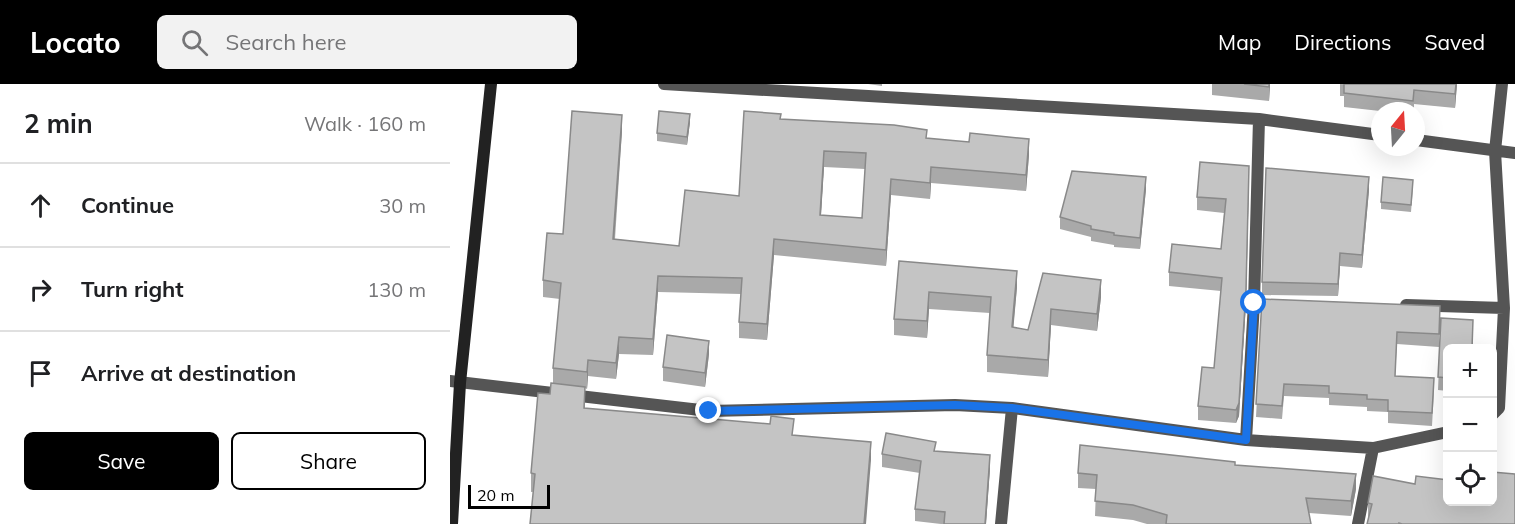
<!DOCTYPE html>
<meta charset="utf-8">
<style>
:root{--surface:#fff;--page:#f2f2f2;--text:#202124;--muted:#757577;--line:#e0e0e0;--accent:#000}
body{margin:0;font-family:Mulish,sans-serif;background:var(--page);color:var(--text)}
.controls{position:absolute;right:18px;bottom:18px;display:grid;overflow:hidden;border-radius:9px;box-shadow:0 6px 24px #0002}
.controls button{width:54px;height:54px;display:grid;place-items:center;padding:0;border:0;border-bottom:2px solid var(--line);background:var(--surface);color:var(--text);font:30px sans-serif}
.compass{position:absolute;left:921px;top:18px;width:54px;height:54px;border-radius:50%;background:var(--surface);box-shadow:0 6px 24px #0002;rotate:18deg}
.scale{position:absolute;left:18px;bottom:15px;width:82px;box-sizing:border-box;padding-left:6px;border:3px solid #000;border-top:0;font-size:16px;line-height:21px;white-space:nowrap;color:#000;-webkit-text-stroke:4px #fff;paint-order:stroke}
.stop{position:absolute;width:18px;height:18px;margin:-14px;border:4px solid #1a73e8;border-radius:50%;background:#fff}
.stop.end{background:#1a73e8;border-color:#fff;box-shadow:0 2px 6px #0008}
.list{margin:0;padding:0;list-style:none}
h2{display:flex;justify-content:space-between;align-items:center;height:78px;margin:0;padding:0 24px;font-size:26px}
h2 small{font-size:20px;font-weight:400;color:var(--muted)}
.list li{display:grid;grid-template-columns:39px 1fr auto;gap:18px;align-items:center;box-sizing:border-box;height:84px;padding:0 24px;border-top:2px solid var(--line)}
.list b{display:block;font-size:22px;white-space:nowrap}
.list em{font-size:20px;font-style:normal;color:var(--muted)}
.actions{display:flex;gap:12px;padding:18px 24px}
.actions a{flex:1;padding:14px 0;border:2px solid var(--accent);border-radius:9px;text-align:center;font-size:21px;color:var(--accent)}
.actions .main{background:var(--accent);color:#fff}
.icon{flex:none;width:33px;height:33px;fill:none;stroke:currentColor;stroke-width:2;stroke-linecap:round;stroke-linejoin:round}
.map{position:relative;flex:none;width:1065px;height:440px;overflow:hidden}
header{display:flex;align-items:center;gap:36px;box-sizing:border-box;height:84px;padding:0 30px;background:var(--accent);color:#fff}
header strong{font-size:28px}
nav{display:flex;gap:33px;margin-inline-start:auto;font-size:21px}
.search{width:420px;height:54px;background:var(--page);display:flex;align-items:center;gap:15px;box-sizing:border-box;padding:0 21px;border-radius:9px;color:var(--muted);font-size:22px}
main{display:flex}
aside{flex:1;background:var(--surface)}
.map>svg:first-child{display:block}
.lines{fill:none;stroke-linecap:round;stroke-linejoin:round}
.minor{stroke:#555;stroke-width:12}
.secondary{stroke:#222;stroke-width:12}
.wall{fill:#a9a9a9;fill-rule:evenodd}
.shaded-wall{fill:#898989}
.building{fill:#c4c4c4;stroke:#898989;stroke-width:1.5;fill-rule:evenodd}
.route{stroke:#1a73e8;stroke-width:8}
</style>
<header>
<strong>Locato</strong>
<div class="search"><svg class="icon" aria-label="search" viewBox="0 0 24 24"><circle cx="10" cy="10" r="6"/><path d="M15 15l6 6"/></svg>Search here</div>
<nav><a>Map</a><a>Directions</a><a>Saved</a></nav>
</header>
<main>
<aside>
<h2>2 min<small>Walk · 160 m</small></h2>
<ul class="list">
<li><svg class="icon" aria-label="ahead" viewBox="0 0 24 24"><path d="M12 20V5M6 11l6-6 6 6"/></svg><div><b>Continue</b></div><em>30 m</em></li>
<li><svg class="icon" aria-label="right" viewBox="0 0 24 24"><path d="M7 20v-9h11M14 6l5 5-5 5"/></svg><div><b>Turn right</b></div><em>130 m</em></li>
<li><svg class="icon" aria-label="arrive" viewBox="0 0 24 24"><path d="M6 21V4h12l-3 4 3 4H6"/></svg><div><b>Arrive at destination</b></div></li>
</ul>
<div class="actions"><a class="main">Save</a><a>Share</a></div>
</aside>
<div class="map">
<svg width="1065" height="440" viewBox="0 0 1065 440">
<rect width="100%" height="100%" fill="#fff"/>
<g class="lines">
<path class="minor" d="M214 0 809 35 930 51
M966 56 1065 69
M956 221 1054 224
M0 297 259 327 505 321 562 324 796 356 923 364 998 348
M1042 331 1049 324 1054 224 1045 67 1052 0
M796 356 804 219 809 35
M551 440 562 324
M908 440 923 364"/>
<path class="secondary" d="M2 440 10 299 41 0"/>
</g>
<path class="wall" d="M418 0H432V2Z
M762 0H820L819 17 762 11Z
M890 0H1007L1005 24 964 20V27H930L894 23V12H890Z
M331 35 477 54 579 71 576 107 481 99 480 115 441 111 436 182 324 171 317 256 289 254V238L291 210 208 208 203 271 169 270 166 295 138 292 137 305 135 304V325L344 352 421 376 81 408V389L103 299V284L110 215 93 213V196L113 150 172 47 165 155 229 162 289 112ZM374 83 415 85 412 134 371 131Z
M240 38 237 61 207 57V49Z
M799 95 796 219 789 332 786 339 748 336V322L764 284 771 207 719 202V188L771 165 774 129 747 126V113Z
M963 103 961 128 931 125V118Z
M696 105 690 165 664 163V161L641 157V153L610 145V133Z
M919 106 912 184 890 182 888 212 812 211V198Z
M449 177 567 203 563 244 578 246 593 189 651 213 647 247 601 241 598 293 537 288V271L540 229 479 225 477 254 444 251V235Z
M812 215 990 222 989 263 947 260 945 292 984 306 982 342 938 339V328L917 327V323L879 321V314L834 312 832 335 806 333Z
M991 234 1023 236V264H998V307L988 306Z
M259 270 255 303 213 297V283Z
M486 367 540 384 536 440H491L465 437V425L470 389 432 383V370Z
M785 381 906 405 901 432 859 429 861 440H697L683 436 645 432 646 405 628 404V389Z
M998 417 1065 440H917L919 434H918V419Z"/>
<path class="shaded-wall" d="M819 0H820L819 17Z
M1006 0H1007L1005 24V10Z
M240 30V38L237 61V53Z
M172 31V47L163 171V155Z
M579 55V71L576 107V91Z
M374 67V83L370 147V131Z
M481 83V99L480 115V99Z
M696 93V105L690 165V154Z
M919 93V106L912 184V171Z
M441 95V111L436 182V166Z
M799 95 796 219 789 332 786 339Z
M324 155V171L317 256V240Z
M890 169V182L888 212V200Z
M567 187V203L562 260V243Z
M208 192V208L203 271V255Z
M651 196V213L647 247V230Z
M479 208V225L477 254V237Z
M601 225V241L598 293V276Z
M169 253V270L166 295V279Z
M259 257V270L255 303V289Z
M138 276V292L137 305V288Z
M421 358V376L416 440H414Z
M540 371V384L536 440H535Z
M906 390V405L901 432V417Z"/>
<path class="building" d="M794 0H819V3Z
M894 0H1006L1005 10 964 6 963 17 894 9Z
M122 27 172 31 163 155 229 162 235 106 289 112 294 27 331 30 330 35 444 41 477 46 476 54 519 58 520 49 579 55 576 91 481 83 480 99 441 95 436 166 324 155 317 240 289 238 292 194 208 192 203 255 169 253 166 279 138 276 137 288 103 284 111 199 93 196 97 149 113 150ZM374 67 416 69 412 134 370 131Z
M209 27 240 30 237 53 207 49Z
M750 78 799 82 796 205 789 319 786 326 748 322 752 283 764 284 772 194 719 188 722 160 771 165 776 115 747 113Z
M816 84 919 93 912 171 890 169 888 200 812 198Z
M622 87 696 93 690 154 664 151V149L641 145V142L610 133Z
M933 93 963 96 961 121 931 118Z
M449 177 567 187 562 243 578 246 593 189 651 196 647 230 601 225 598 276 537 271 541 213 479 208 477 237 444 235Z
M812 215 990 222 989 250 947 248 945 292 984 294 982 329 938 327V316L917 315V311L879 309V302L834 300 832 322 806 320Z
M991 234 1023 236 1022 264H998V294L988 293Z
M217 251 259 257 255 289 213 283Z
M101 299 135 303 134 324 320 340 321 332 344 335 342 351 421 358 414 440H80L85 390 81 389 88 309 100 310Z
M436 349 486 358 484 367 540 371 535 440H494L495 428 465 425 471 377 432 370Z
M630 361 785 378V381L906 390 901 417 856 414 861 440H716L717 431 683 421 645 417 647 391 628 389Z
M1042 388 1065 390V440H952L949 439V440H917L922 420 918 419 923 392 965 400 966 392 998 396V417H1042Z"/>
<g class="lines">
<path class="route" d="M259 327 505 321 562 324 796 356 804 219"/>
</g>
</svg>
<div class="controls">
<button>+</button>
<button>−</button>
<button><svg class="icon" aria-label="locate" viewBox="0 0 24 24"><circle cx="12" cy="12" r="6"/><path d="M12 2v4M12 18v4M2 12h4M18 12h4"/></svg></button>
</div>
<svg class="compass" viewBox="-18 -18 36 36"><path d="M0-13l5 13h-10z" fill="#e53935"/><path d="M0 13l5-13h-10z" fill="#757577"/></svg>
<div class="scale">20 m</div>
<div class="stop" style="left:804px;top:219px"></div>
<div class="stop end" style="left:259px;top:327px"></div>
</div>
</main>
